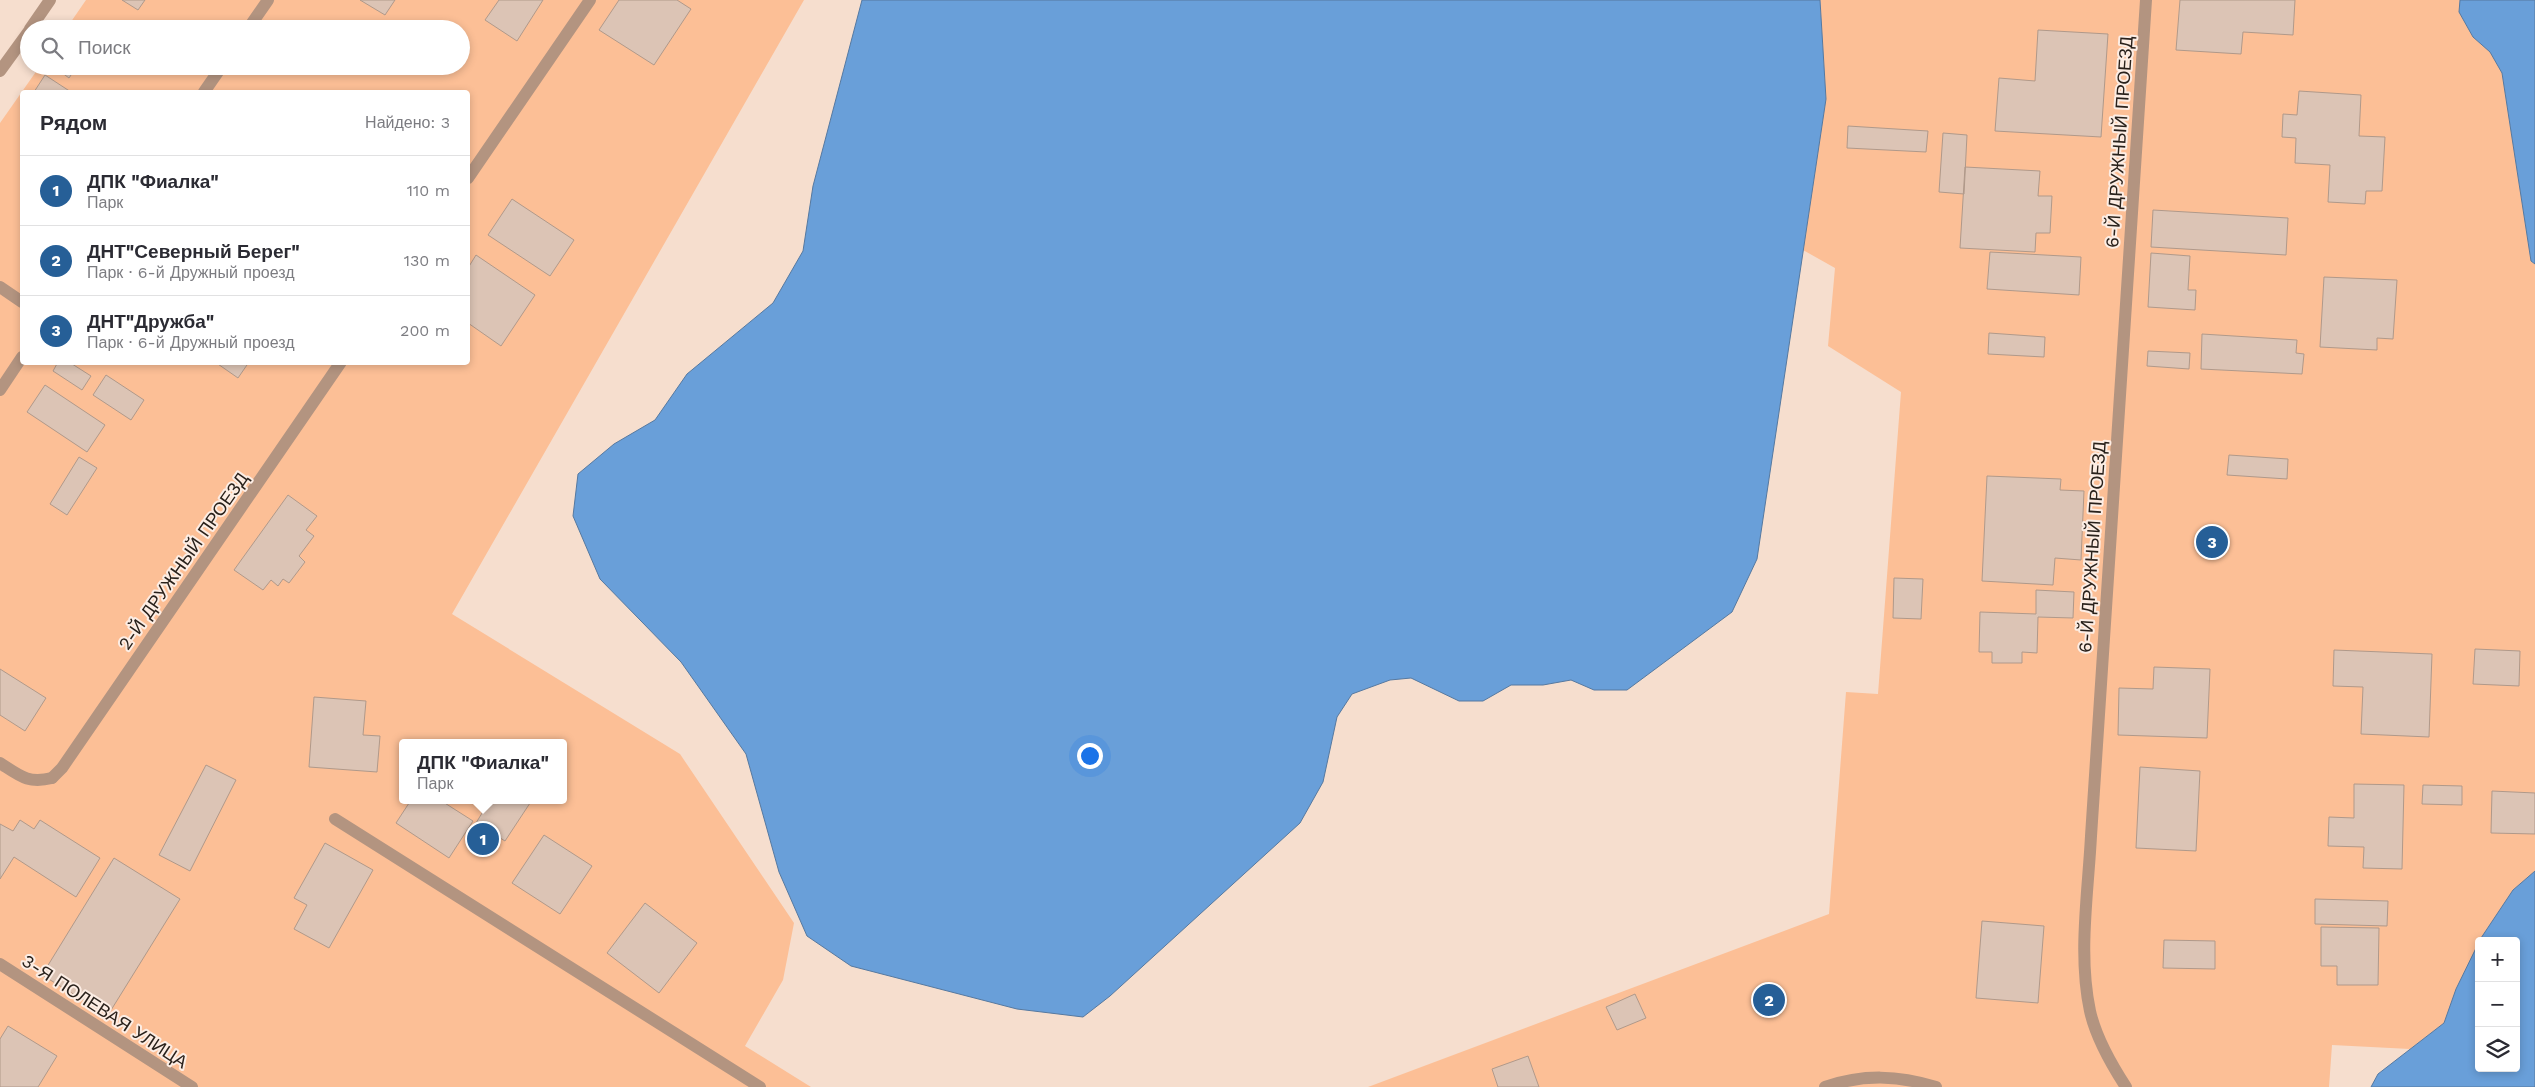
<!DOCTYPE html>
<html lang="ru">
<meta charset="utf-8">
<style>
:root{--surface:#fff;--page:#f2f2f3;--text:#2b2b33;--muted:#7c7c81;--line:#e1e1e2;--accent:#265f97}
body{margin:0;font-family:"Work Sans",sans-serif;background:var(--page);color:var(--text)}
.controls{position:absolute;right:15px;bottom:15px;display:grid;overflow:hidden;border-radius:5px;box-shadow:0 2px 8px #0003}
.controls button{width:45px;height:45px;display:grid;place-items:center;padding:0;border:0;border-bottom:1px solid var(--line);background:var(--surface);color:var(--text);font:25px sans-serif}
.you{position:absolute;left:1089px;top:755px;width:18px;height:18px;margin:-12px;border:4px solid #fff;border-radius:50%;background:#1a73e8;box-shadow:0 0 0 8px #1a73e833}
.badge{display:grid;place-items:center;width:32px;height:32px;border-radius:50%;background:var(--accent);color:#fff;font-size:16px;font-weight:700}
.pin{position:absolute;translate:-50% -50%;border:2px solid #fff;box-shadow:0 1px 5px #0006}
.popup{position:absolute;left:399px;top:739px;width:168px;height:65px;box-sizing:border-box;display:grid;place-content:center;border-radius:5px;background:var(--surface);filter:drop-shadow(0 1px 4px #0005);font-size:16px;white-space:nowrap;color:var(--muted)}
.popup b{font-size:19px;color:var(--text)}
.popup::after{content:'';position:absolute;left:50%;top:100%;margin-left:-10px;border:10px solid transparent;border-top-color:var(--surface)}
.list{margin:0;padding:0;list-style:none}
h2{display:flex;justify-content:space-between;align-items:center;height:65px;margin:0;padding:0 20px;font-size:21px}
h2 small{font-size:16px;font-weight:400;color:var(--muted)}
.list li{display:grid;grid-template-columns:32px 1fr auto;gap:15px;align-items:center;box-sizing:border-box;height:70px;padding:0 20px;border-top:1px solid var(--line)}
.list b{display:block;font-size:19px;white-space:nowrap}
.list p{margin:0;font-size:16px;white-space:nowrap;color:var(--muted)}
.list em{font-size:16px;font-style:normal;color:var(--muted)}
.icon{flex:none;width:28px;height:28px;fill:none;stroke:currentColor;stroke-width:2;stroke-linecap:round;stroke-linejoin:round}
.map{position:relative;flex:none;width:2535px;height:1087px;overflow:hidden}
.search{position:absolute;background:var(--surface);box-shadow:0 2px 8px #0003;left:20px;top:20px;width:450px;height:55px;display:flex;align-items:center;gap:12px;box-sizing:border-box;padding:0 18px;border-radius:28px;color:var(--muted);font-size:19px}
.panel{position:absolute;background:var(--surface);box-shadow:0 2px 8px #0003;left:20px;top:90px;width:450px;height:275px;border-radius:5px}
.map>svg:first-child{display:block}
.green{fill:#fcbf96;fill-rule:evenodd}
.water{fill:#699fd9;stroke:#5679a0}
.building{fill:#dcc4b5;stroke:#b0998a}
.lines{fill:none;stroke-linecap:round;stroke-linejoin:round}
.lane{stroke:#b39480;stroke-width:12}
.street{stroke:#b39480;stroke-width:12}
.labels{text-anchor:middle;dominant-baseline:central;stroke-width:4;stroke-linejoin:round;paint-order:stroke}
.street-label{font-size:18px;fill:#29211b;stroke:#fcede4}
</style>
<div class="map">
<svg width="2535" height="1087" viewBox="0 0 2535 1087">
<rect width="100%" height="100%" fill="#f6dece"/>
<path class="green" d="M86 0H804L452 614 680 754 794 923 783 980 745 1046 811 1087H0V123L40 66H461V29H66ZM22 92H468V362H22ZM403 743H563V800H403Z
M1820 0H2460L2459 12 2473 37 2490 52 2502 73 2531 261 2535 264V871L2513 890 2479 941 2444 1023 2410 1049 2332 1045 2329 1087H1368L1829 914 1846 692 1878 694 1901 392 1828 346 1835 268 1803 250 1826 99Z"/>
<path class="water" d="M862 0H1820L1826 99 1757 559 1732 612 1627 690H1594L1571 680 1543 685H1511L1483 701H1459L1411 678 1390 680 1352 694 1337 717 1323 782 1300 823 1110 996 1083 1017 1017 1009 851 966 807 936 779 872 746 754 681 662 600 579 573 516 578 474 614 444 655 420 687 374 773 303 803 251 813 186Z
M2460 0H2535V264L2531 261 2502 73 2490 52 2473 37 2459 12Z
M2535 871V1087H2371L2378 1074 2444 1023 2456 989 2479 942V1068H2516V941H2479L2513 890Z"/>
<path class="building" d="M122 0H145L138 10Z
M360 0H395L385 15Z
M499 0H543L517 41 485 20Z
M619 0H677L691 9 654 65 599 30Z
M2180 0H2295L2293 35 2243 32 2241 54 2176 50Z
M2038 30 2108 34 2101 137 1995 131 1999 78 2035 81Z
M53 66H77L69 78Z
M45 75 71 92H34Z
M2299 91 2361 95 2359 136 2385 137 2382 191H2366L2365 204 2328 202 2330 165 2295 163 2296 138 2282 137 2283 114 2297 115Z
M1848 126 1928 131 1926 152 1847 148Z
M1943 133 1967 135 1964 194 1939 192Z
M1965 167 2040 171 2038 196H2052L2050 233H2036L2035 252 1960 248Z
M512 199 574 240 550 276 488 235Z
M2153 210 2288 218 2286 255 2151 247Z
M1990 252 2081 257 2079 295 1987 289Z
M2151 253 2190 256 2188 290H2196L2195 310 2148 307Z
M476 255 535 295 501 346 468 323V268Z
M2324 277 2397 280 2393 339 2377 338V350L2320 347Z
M1989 333 2045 337 2044 357 1988 354Z
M2202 334 2297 340 2296 353 2304 354 2302 374 2201 369Z
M2148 351 2190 353 2189 369 2147 366Z
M58 362H69L91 376 82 390 53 371Z
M215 362H249L238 378Z
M106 375 144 400 131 420 93 395Z
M45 385 105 425 87 452 27 412Z
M2229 455 2288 459 2287 479 2227 475Z
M79 457 97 468 67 515 50 504Z
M1987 476 2061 479 2060 490 2084 491 2081 560 2055 558 2053 585 1982 581Z
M288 495 317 516 306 530 314 536 299 556 305 562 289 583 283 579 278 586 271 580 263 590 234 570Z
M1894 578 1923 579 1921 619 1893 618Z
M2036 590 2074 592 2073 618 2038 617 2037 653 2022 652V663H1992V652H1979L1980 612 2036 614Z
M2475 649 2520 651 2519 686 2473 684Z
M2334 650 2432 654 2429 737 2361 734 2363 687 2333 686Z
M2154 667 2210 669 2207 738 2118 735 2119 688 2153 689Z
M0 669 46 698 25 731 0 715Z
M314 697 366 701 363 735 380 736 377 772 309 767Z
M206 765 236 780 190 871 159 855Z
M2140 767 2200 771 2196 851 2136 848Z
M2354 784 2404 785 2402 869 2363 868 2364 847 2328 846 2329 817 2354 818Z
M2423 785 2462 786V805L2422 804Z
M2492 791 2535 793V834L2491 833Z
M411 800H440L473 821 449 858 396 823Z
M490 800H532L505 841 476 823Z
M20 820 34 829 40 820 100 858 76 897 14 857 0 879V824L13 831Z
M544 835 592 866 560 914 512 883Z
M325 843 373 870 329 948 294 929 307 905 294 898Z
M114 858 180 899 108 1015 42 975Z
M2315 899 2388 901 2387 926 2315 924Z
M645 903 697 943 659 993 607 953Z
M1982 921 2044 926 2038 1003 1976 998Z
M2321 927 2379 928 2378 985H2337V966H2321Z
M2164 940 2215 941V969L2163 968Z
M1635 994 1646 1018 1617 1030 1606 1007Z
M8 1026 57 1056 38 1087H0V1039Z
M1528 1056 1539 1087H1498L1492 1069Z"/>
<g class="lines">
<path class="lane" d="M0 287 22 302
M0 763C20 776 28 784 52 778
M335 819 760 1087
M1825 1087C1863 1074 1898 1075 1936 1087"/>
<path class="street" d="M30 29 50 0
M248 29 268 0
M0 71 29 31
M204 92 222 66
M468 178 590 0
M0 390 22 357
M52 778 62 768 341 362
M0 964 192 1087
M2126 1087C2111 1064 2096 1038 2090 1011 2078 955 2088 894 2091 836L2146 0"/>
</g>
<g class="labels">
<g class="street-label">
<text transform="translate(2119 142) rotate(-86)">6-Й ДРУЖНЫЙ ПРОЕЗД</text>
<text transform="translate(2092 547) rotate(-86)">6-Й ДРУЖНЫЙ ПРОЕЗД</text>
<text transform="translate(183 561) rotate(-55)">2-Й ДРУЖНЫЙ ПРОЕЗД</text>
<text transform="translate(105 1011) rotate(33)">3-Я ПОЛЕВАЯ УЛИЦА</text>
</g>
</g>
</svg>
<div class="controls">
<button>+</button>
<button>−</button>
<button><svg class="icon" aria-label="layers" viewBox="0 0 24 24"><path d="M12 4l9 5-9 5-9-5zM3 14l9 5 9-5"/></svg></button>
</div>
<div class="you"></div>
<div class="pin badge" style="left:483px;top:839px">1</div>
<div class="popup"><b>ДПК &quot;Фиалка&quot;</b>Парк</div>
<div class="pin badge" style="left:1769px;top:1000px">2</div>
<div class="pin badge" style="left:2212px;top:542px">3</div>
<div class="search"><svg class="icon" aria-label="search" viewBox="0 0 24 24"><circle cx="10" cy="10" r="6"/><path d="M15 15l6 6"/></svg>Поиск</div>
<section class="panel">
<h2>Рядом<small>Найдено: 3</small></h2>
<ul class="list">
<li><span class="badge">1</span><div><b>ДПК &quot;Фиалка&quot;</b><p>Парк</p></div><em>110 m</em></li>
<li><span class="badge">2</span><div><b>ДНТ&quot;Северный Берег&quot;</b><p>Парк · 6-й Дружный проезд</p></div><em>130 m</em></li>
<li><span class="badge">3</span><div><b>ДНТ&quot;Дружба&quot;</b><p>Парк · 6-й Дружный проезд</p></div><em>200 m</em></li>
</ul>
</section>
</div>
